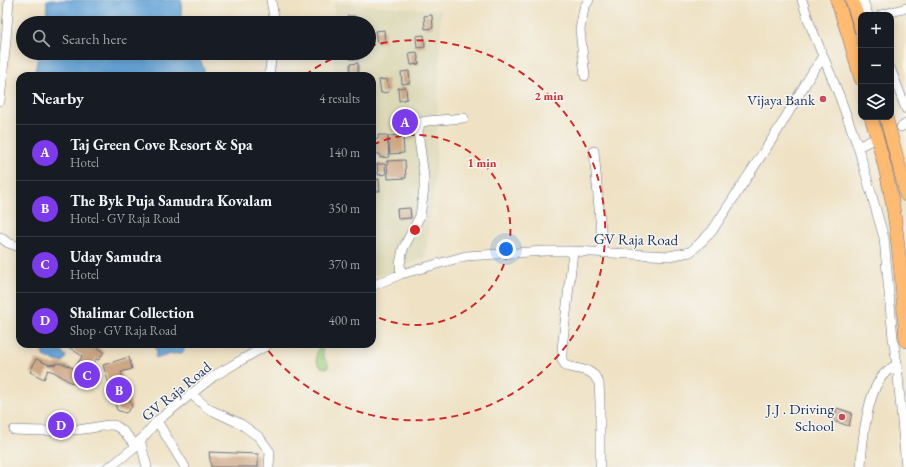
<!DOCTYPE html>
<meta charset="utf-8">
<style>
:root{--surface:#171b24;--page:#20242c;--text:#f1f3f6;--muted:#9ea1a6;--line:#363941;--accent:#7c3aed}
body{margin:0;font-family:"EB Garamond",serif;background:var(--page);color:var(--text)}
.controls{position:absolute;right:12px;top:12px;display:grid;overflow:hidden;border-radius:8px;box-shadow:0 2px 10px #0003}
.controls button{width:36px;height:36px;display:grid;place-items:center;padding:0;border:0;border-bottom:1px solid var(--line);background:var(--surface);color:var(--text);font:20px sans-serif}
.you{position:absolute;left:506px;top:249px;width:14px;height:14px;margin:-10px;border:3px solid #fff;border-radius:50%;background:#1a73e8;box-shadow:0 0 0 6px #1a73e833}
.badge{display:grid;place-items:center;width:26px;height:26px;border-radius:50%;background:var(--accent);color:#fff;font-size:13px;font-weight:700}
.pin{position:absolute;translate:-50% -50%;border:2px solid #fff;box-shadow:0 1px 4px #0006}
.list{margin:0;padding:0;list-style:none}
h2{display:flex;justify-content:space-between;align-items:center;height:52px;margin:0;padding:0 16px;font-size:17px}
h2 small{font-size:13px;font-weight:400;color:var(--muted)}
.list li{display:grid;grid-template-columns:26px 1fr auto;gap:12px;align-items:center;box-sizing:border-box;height:56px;padding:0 16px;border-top:1px solid var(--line)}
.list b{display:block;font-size:15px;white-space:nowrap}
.list p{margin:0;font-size:13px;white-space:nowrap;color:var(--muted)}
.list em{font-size:13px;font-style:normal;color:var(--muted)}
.icon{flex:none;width:22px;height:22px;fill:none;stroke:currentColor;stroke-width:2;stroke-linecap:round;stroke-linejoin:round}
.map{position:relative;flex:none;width:906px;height:467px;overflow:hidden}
.search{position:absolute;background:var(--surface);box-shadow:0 2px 10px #0003;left:16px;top:16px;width:360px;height:44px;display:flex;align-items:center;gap:10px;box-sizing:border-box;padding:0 14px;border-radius:22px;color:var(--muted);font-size:15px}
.panel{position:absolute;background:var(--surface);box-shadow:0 2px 10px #0003;left:16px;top:72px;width:360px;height:276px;border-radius:12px}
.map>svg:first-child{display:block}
.built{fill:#ddd9b8}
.green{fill:#a3d381;stroke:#5f8170}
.water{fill:#66a5d8;stroke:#406a9b}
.building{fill:#cea885}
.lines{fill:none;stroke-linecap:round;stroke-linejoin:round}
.minor-casing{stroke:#656e82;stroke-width:10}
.highway-casing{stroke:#656e82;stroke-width:14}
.minor{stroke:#fff;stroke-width:9}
.highway{stroke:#ffbb71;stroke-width:13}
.ring{fill:none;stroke:#d62828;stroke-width:2;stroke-dasharray:7 5}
.poi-dot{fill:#d1495b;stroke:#f6f6f2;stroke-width:1.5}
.labels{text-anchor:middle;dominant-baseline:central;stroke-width:3;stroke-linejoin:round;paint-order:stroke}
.poi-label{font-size:15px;fill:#1b2f5e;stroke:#f6f6f2;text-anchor:end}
.street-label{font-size:15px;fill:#1b2f5e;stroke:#f6f6f2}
.centre{fill:#d62828;stroke:#f6f6f2;stroke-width:2}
.ring-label{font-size:12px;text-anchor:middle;font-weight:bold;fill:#d62828;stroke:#f6f6f2;stroke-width:3;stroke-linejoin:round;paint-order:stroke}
</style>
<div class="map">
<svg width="906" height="467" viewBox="0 0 906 467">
<rect width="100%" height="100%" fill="#f6f6f2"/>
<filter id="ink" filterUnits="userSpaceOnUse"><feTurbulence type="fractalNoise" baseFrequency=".025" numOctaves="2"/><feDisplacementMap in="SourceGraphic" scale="8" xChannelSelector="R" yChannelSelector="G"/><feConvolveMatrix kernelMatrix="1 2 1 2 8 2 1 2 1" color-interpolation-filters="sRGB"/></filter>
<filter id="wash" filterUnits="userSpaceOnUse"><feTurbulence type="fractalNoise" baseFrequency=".012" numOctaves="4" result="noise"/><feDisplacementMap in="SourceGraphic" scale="16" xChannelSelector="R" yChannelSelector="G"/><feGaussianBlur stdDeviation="0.9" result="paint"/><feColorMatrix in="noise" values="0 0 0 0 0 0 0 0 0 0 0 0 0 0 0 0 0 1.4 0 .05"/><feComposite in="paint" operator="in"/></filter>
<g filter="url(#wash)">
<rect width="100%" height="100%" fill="#efe2c4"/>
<path class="built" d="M334 3 441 10 436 168 425 258 377 276 372 273V76H334V53H369V23H334Z"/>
<path class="green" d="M318 349H321L323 350C323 353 322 356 324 358 326 362 329 362 328 368 317 369 314 358 318 349Z"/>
<path class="water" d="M47 0H182L181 12 186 23H46Z
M39 53H197L204 69 203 76H34Z
M153 344H184C187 355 178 353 171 354 167 355 162 357 158 358L155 357 157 351Z
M47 348C53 350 63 349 66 357L63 362C57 362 47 359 42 354V351L44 349Z"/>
<g id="blocks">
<path class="building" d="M432 15 433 28 425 29 424 16Z
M347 16H355V23H347Z
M384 30 385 42 377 43 375 31Z
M424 35 425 47 417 48 416 36Z
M417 52 419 64 411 65 409 53Z
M350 53H358L359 59H350Z
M358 63V76H350V64Z
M409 71 410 83 402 84 401 72Z
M387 79 389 92 381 93 379 80Z
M406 87 407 99 399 101 398 88Z
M378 135H387L389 157 380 158V154H376L374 140 378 139Z
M403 135 404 153 390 154 388 136Z
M405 160 406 178 388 179 387 161Z
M377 164H385L386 174 378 175Z
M379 179 380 191H372V180Z
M410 208 411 218 398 219 397 209Z
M52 344H99L97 347 104 352 99 360 96 359 91 369 97 384 86 388 70 382 54 372 48 370 44 379 30 372 36 359 50 365 51 364 55 365 56 363 64 364 75 369 82 356 70 348 52 345Z
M129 357 132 369 121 372 132 407 126 413 117 410 103 365Z
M837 408 852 413 849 426 833 421Z
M209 452 258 454V467H211Z"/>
</g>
</g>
<g filter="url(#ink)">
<use href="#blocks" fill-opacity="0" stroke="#656e82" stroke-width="1"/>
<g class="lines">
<g class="minor-casing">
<path id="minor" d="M271 0 275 23
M802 0 809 22 839 95 858 147 884 238 893 338 897 364 906 467
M863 0 868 15
M881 15 906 8
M891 70 906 109
M269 76 272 53
M585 76 580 30 584 8 589 0
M0 101 6 40 9 0
M901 127 906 124
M858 147 874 139
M594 151 603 253
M0 237 8 243 20 247
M573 251 562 349V360L566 366 588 371 594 375 599 383 600 402V467
M401 274 400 264 403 249 420 216 424 189V176L418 132 419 126 422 122 427 121 464 118
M372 286 401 274 466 256 545 251H573L669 256 690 252 697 246 712 231 778 130 813 71 824 57
M191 394 209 409 241 424 259 437 270 452 269 467
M157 421 185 467
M14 430C40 431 66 432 91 428 99 427 109 423 116 426 124 430 130 439 136 446
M140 440 147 467
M108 467 114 464 136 446 157 421 214 376 269 344
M861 467C862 442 867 392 884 374 888 370 893 367 897 364"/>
</g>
<g class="highway-casing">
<path id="highway" d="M837 0 849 37 861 79
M852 0 861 29
M871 117C880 147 888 176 893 207 900 251 903 296 906 341
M886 117 901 173 906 195"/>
</g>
<use href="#minor" class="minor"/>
<use href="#highway" class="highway"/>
</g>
</g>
<g class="ring">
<path d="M373 145A95 95 0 1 1 373 315"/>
<path d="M305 75A190 190 0 0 1 345 53M369 46A190 190 0 1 1 263 344"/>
</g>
<g class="poi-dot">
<circle cx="823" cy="99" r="4"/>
<circle cx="842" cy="417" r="4"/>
</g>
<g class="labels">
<g class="poi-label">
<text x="815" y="99">Vijaya Bank</text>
<text x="834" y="408">J.J . Driving<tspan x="834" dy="17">School</tspan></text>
</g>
<g class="street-label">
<text transform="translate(636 239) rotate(1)">GV Raja Road</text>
<text transform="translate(176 391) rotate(-39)">GV Raja Road</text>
</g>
</g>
<circle cx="415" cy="230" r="6" class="centre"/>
<g class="ring-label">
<text x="549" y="100">2 min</text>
<text x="482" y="167">1 min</text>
</g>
</svg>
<div class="controls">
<button>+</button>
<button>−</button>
<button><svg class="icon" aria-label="layers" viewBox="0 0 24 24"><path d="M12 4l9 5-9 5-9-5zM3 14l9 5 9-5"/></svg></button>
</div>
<div class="you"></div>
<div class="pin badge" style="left:405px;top:122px">A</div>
<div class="pin badge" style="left:119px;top:390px">B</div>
<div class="pin badge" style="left:87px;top:375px">C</div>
<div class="pin badge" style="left:61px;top:425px">D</div>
<div class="search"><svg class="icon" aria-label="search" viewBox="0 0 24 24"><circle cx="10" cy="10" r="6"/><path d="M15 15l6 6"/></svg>Search here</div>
<section class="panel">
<h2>Nearby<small>4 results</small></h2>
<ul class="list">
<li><span class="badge">A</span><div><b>Taj Green Cove Resort &amp; Spa</b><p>Hotel</p></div><em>140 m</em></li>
<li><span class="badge">B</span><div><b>The Byk Puja Samudra Kovalam</b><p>Hotel · GV Raja Road</p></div><em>350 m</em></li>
<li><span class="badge">C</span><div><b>Uday Samudra</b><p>Hotel</p></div><em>370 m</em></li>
<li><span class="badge">D</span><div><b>Shalimar Collection</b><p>Shop · GV Raja Road</p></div><em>400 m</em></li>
</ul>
</section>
</div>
